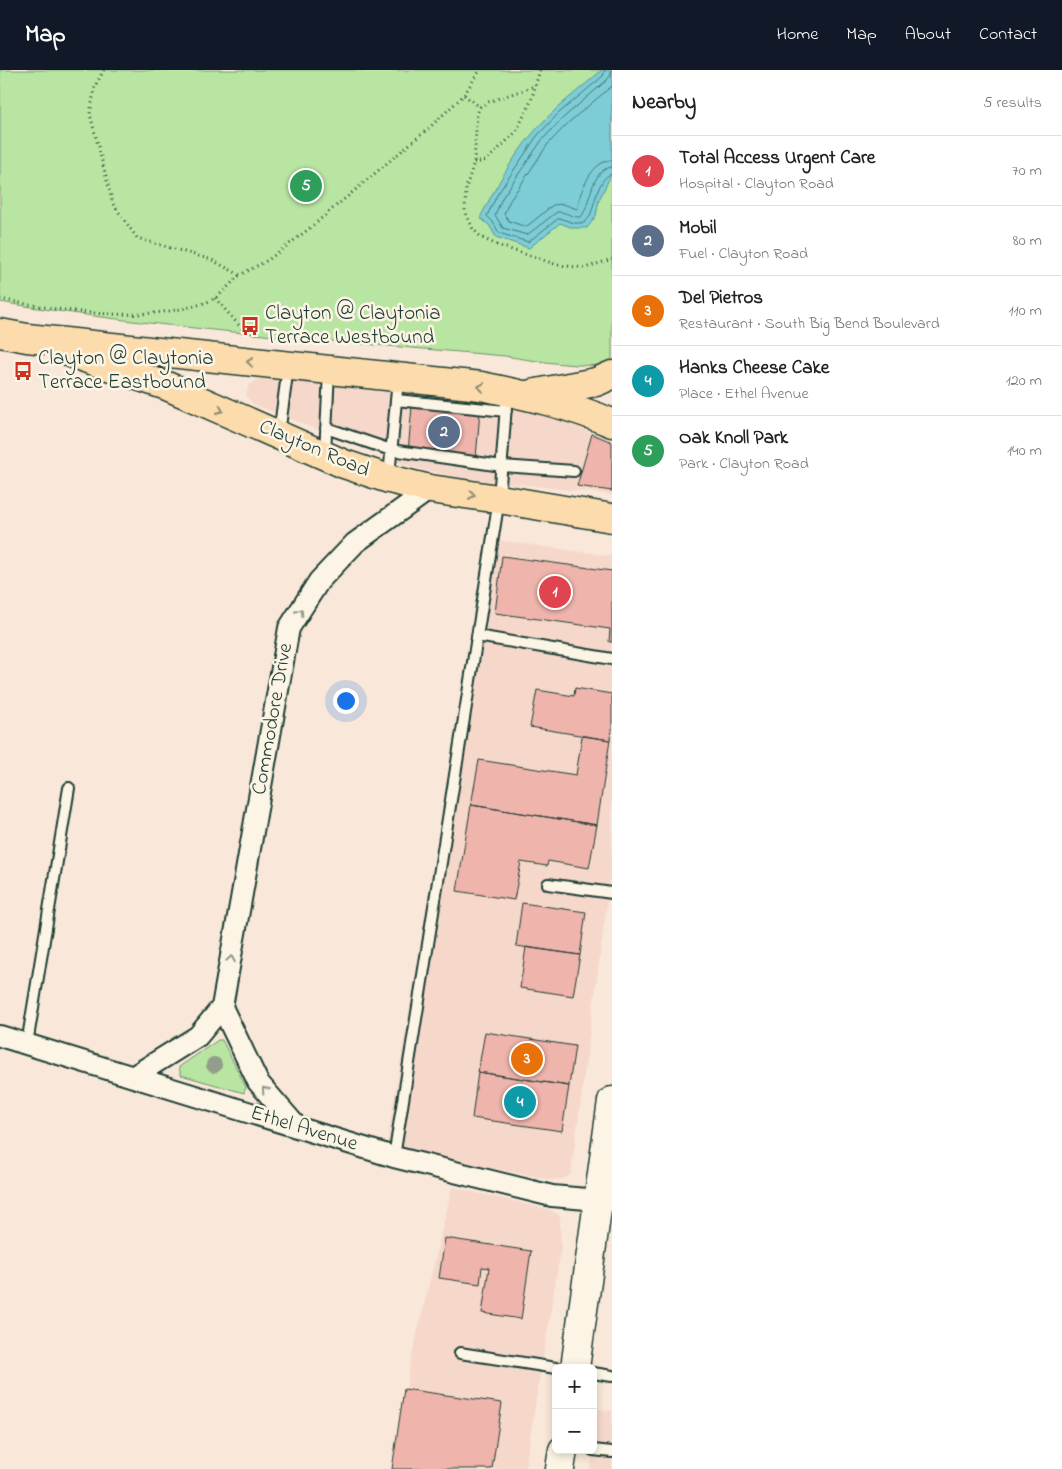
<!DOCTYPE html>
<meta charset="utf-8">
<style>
:root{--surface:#fff;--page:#f2f2f2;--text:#222;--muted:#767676;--line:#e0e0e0;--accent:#111827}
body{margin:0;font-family:"Indie Flower",sans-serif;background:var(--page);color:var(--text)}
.controls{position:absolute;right:15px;bottom:15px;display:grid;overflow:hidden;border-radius:8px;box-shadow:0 2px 8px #0003}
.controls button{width:45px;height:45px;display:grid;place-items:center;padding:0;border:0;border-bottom:1px solid var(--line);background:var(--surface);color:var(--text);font:25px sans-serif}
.you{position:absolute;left:345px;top:630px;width:18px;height:18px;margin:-12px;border:4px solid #fff;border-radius:50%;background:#1a73e8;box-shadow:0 0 0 8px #1a73e833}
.badge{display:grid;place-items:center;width:32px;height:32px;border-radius:50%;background:var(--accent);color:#fff;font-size:16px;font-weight:700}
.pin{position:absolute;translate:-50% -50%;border:2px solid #fff;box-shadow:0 1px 5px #0006}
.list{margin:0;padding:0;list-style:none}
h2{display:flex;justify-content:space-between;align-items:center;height:65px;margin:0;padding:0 20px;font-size:21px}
h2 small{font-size:16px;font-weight:400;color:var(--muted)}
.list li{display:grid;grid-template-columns:32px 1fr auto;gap:15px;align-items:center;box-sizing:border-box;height:70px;padding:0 20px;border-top:1px solid var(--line)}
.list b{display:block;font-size:19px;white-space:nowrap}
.list p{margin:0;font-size:16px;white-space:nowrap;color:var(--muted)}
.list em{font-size:16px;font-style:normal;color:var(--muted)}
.map{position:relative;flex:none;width:612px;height:1399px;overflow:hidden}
header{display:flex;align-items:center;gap:30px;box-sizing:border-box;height:70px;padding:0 25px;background:var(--accent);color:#fff}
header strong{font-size:24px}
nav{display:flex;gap:28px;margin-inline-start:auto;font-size:18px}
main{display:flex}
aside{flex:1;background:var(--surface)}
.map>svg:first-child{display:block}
.built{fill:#f6d8cb}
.green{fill:#b9e5a2;stroke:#6c916b}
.water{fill:#7dcdd7;stroke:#579396}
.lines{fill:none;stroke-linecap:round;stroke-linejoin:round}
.shore{stroke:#457775;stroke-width:1}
.building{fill:#efb4ab;stroke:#1f3d34}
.lane-casing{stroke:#1f3d34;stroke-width:14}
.street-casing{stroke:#1f3d34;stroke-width:24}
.secondary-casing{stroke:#1f3d34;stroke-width:31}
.primary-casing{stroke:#1f3d34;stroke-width:31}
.path{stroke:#1f3d34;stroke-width:3;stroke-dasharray:1 4;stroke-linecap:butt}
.lane{stroke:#fcf5e5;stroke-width:10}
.street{stroke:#fcf5e5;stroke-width:20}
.secondary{stroke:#fcf5e5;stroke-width:28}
.primary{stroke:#fcdcac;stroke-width:28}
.tree{fill:#929d8a}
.oneway{stroke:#8e8c70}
.oneway2{stroke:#8e998c}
.labels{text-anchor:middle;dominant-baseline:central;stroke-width:5;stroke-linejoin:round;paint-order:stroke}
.poi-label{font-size:21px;fill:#1f3d34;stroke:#fcf5e5;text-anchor:start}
.street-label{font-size:21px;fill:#1f3d34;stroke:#fcf5e5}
</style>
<header>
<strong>Map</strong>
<nav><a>Home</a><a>Map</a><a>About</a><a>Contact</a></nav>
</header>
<main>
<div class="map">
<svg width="612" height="1399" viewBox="0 0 612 1399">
<rect width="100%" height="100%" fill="#f9e8d9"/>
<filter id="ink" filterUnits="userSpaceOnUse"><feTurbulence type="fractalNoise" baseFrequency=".02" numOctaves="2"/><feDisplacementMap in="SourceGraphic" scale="10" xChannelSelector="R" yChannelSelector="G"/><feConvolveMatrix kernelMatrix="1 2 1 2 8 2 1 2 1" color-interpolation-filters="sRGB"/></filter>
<g filter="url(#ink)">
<path class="built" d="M273 308 500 336 552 346 612 371V425L455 407 404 395 253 334 246 326 248 316 257 309Z
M489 469 612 486V796L571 1104 563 1109 551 1110 432 1086 387 1072Z
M452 1117 551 1140 560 1146 561 1178 525 1399H393L410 1294Z
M598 1339 612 1341V1399H590Z"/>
<path class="green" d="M0 0H612V295C576 297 541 292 505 286 337 271 167 260 0 232Z
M218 970H222L246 1017 244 1023 181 1005 179 997Z"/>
<path class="water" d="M602 0H612V103L599 130 596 146 587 158H573L560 153 529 178 496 167 489 155 480 148C495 118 512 88 533 63 553 39 579 20 602 0Z"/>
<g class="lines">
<path class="shore" d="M605 0 603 6 559 43 537 66 497 125 487 146 493 152 499 163 528 172 559 148 574 153H584C587 150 590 147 591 143 595 132 599 106 612 104
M611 0V5L607 10 563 48 542 70 502 128 495 145 503 158 527 165 557 142C566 141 572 148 581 147 591 135 590 99 612 97
M612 16 568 53 548 74 509 132 504 144 509 151 526 157 553 135 563 134 577 139C579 134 579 129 581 123 587 109 595 91 612 90"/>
</g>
<path class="building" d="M412 336 480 342 476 388 408 382Z
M592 364 612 372V421L577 416Z
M502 486 612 501V572H609L610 559 495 543Z
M575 618 612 624V661L610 670 530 657 537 620 574 626Z
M582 666 610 670 597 755 471 735 479 690 576 705Z
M471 735 597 755 589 798 548 791 547 796 521 792 514 830 457 821Z
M522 833 586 842 580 885 516 876Z
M526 877 580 885 573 926 520 918Z
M485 962 575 976 569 1016 478 1002Z
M478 1002 569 1016 562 1061 472 1048Z
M445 1168 531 1181 521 1249 482 1243 489 1198 482 1197 480 1214 439 1208Z
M404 1319 502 1333 492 1399H392Z"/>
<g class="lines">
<g class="lane-casing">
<path id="lane" d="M396 330 506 341
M326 358 391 380 502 396 574 401
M279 364 288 297
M325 384 329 301
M389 406 398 309
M477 566 612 589
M548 814 612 823
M27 974 69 718
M394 1087 499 429 507 322
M460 1283 556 1298
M593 1303 612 1306
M593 1380 612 1382"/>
</g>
<g class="street-casing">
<path id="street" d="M222 937 258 1012 297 1057
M0 966 394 1087 552 1126 610 1131
M134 1006 198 966 222 937 289 558 319 511 355 473 430 419"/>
</g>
<g class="secondary-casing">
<path id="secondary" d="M575 1298 612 1031
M560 1399 563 1380"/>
</g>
<g class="primary-casing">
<path id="primary" d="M0 263 27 268 481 316C526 325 570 335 612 353
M73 284 167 316 344 394 389 409 430 419 499 429 612 448
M531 324 596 312 612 305"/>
</g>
<path class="path" d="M104 0 95 16 90 44 113 134 137 168 212 190 240 205 268 190 305 162 429 58 464 25 480 0
M540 0 535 16 488 32 480 37 477 44 474 92 466 118 465 141 473 159 482 168 497 175 558 195 585 198 612 189
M464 25 480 37
M474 92H481L488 89 516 62 531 31 535 17
M215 228 243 260
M0 229C62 241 128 252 190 237 198 235 207 233 215 228 224 222 232 212 240 205"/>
<use href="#lane" class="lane"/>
<use href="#street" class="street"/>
<use href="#secondary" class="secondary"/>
<use href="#primary" class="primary"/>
</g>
<circle class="tree" cx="214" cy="995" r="8"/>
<defs><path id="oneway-chevron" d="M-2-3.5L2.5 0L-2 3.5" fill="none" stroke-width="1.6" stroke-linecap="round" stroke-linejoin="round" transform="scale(1.25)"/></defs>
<g class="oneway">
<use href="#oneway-chevron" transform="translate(250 292) rotate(-174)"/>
<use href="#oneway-chevron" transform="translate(481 317) rotate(-172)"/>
<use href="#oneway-chevron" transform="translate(220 340) rotate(24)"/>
<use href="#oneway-chevron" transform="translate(472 425) rotate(8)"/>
</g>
<g class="oneway2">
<use href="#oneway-chevron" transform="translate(300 542) rotate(-58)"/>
<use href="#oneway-chevron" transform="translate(231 889) rotate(-80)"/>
<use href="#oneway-chevron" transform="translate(265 1020) rotate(-131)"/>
</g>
</g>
<defs>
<g id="bus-bare" transform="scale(1.5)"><path d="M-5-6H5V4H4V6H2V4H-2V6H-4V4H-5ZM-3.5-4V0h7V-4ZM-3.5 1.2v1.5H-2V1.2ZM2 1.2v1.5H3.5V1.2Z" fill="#c8321e" stroke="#fcf5e5" stroke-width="2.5" paint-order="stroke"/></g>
</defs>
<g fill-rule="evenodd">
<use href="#bus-bare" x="250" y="256"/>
<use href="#bus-bare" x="23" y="301"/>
</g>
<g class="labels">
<g class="poi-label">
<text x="265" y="244">Clayton @ Claytonia<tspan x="265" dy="24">Terrace Westbound</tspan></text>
<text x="38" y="289">Clayton @ Claytonia<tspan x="38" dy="24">Terrace Eastbound</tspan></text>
</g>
<g class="street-label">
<text transform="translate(314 379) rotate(23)">Clayton Road</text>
<text transform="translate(273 649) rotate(-80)">Commodore Drive</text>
<text transform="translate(304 1059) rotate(17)">Ethel Avenue</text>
</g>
</g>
</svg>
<div class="controls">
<button>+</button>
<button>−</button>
</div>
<div class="you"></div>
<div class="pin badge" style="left:555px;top:522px;background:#e0444e">1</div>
<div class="pin badge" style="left:444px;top:362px;background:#5c6f8a">2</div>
<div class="pin badge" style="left:527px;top:989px;background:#e8710a">3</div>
<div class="pin badge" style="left:520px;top:1032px;background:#0f9aa8">4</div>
<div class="pin badge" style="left:306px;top:116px;background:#2e9e5b">5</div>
</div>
<aside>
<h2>Nearby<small>5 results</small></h2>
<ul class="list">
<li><span class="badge" style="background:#e0444e">1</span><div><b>Total Access Urgent Care</b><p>Hospital · Clayton Road</p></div><em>70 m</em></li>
<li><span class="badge" style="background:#5c6f8a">2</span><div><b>Mobil</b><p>Fuel · Clayton Road</p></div><em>80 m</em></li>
<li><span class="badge" style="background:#e8710a">3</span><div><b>Del Pietros</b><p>Restaurant · South Big Bend Boulevard</p></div><em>110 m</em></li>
<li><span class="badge" style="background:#0f9aa8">4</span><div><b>Hanks Cheese Cake</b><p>Place · Ethel Avenue</p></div><em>120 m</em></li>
<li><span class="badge" style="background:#2e9e5b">5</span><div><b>Oak Knoll Park</b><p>Park · Clayton Road</p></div><em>140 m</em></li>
</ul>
</aside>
</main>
